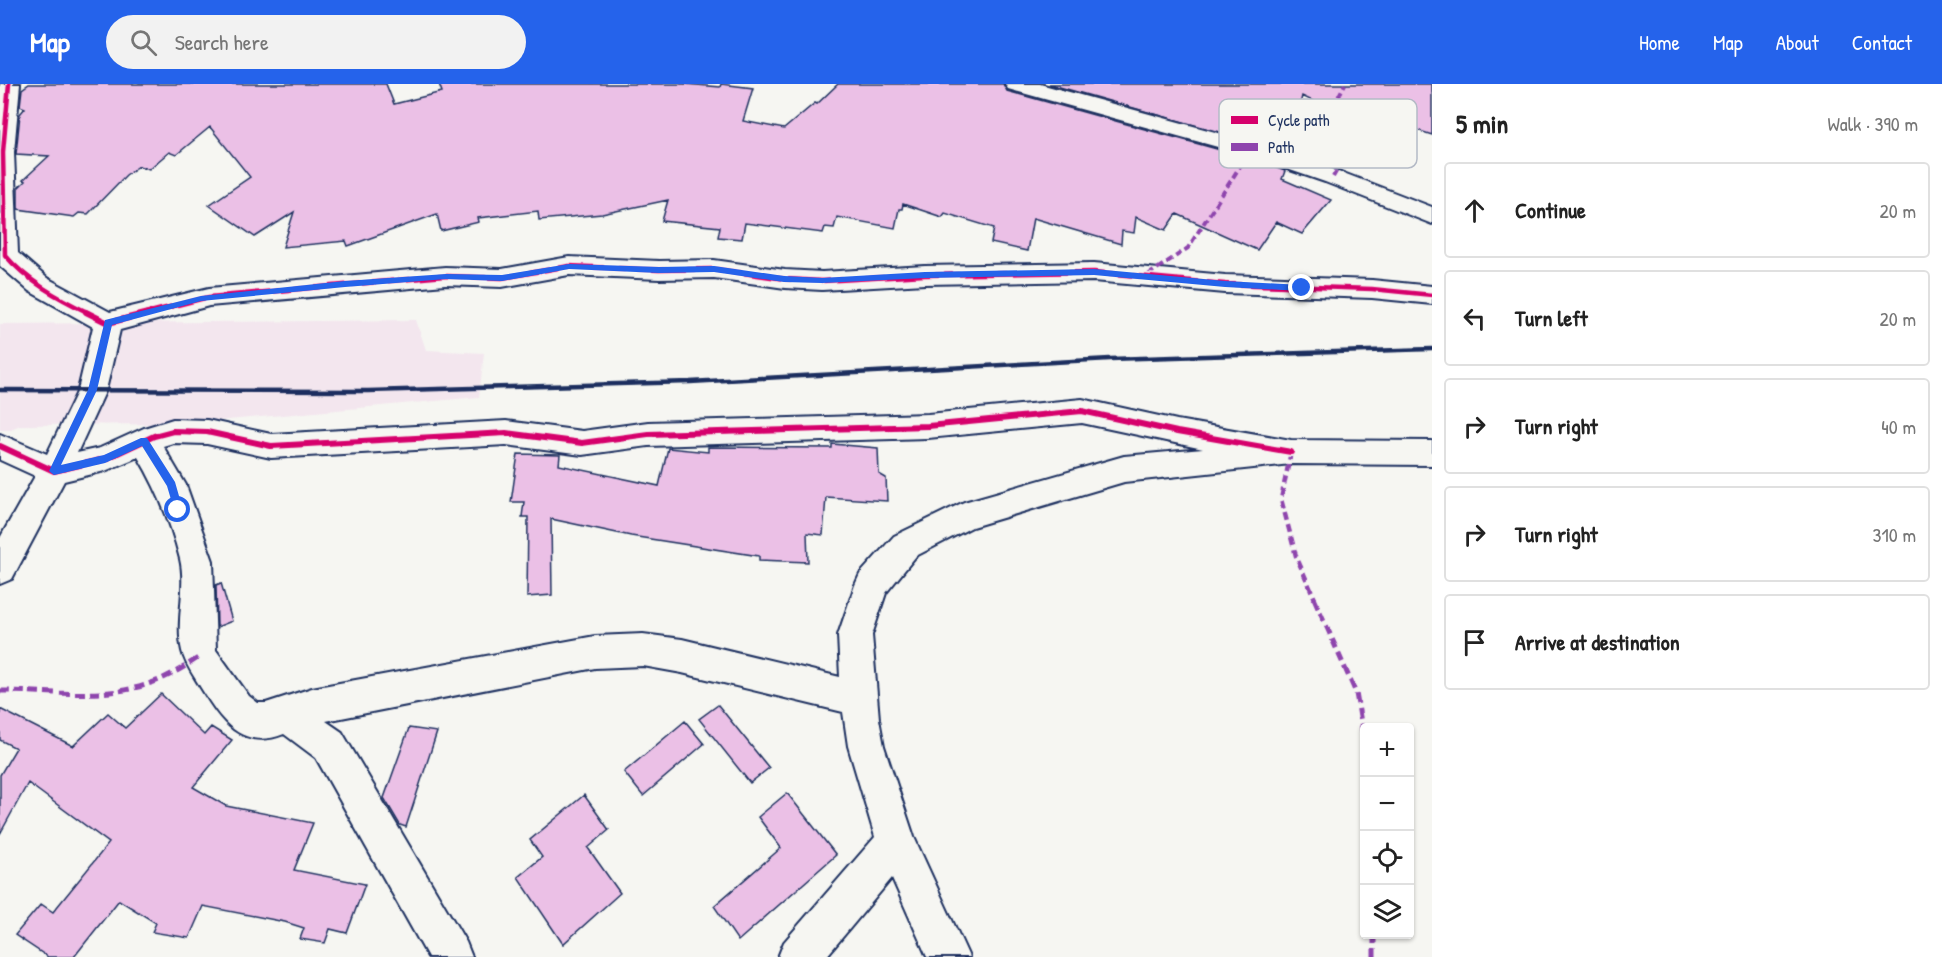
<!DOCTYPE html>
<meta charset="utf-8">
<style>
:root{--surface:#fff;--page:#f2f2f2;--text:#222;--muted:#767676;--line:#e0e0e0;--accent:#2563eb}
body{margin:0;font-family:"Patrick Hand",sans-serif;background:var(--page);color:var(--text)}
.controls{position:absolute;right:18px;bottom:18px;display:grid;overflow:hidden;border-radius:6px;box-shadow:0 2px 4px #0004}
.controls button{width:54px;height:54px;display:grid;place-items:center;padding:0;border:0;border-bottom:2px solid var(--line);background:var(--surface);color:var(--text);font:30px sans-serif}
.stop{position:absolute;width:18px;height:18px;margin:-14px;border:4px solid #2563eb;border-radius:50%;background:#fff}
.stop.end{background:#2563eb;border-color:#fff;box-shadow:0 2px 6px #0008}
.list{margin:0;padding:0;list-style:none}
h2{display:flex;justify-content:space-between;align-items:center;height:78px;margin:0;padding:0 24px;font-size:26px}
h2 small{font-size:20px;font-weight:400;color:var(--muted)}
.list li{display:grid;grid-template-columns:39px 1fr auto;gap:18px;align-items:center;box-sizing:border-box;height:96px;margin:0 12px 12px;padding:0 12px;border:2px solid var(--line);border-radius:6px}
.list b{display:block;font-size:22px;white-space:nowrap}
.list em{font-size:20px;font-style:normal;color:var(--muted)}
.icon{flex:none;width:33px;height:33px;fill:none;stroke:currentColor;stroke-width:2;stroke-linecap:round;stroke-linejoin:round}
.map{position:relative;flex:none;width:1432px;height:873px;overflow:hidden}
header{display:flex;align-items:center;gap:36px;box-sizing:border-box;height:84px;padding:0 30px;background:var(--accent);color:#fff}
header strong{font-size:28px}
nav{display:flex;gap:33px;margin-inline-start:auto;font-size:21px}
.search{width:420px;height:54px;background:var(--page);display:flex;align-items:center;gap:15px;box-sizing:border-box;padding:0 21px;border-radius:33px;color:var(--muted);font-size:22px}
main{display:flex}
aside{flex:1;background:var(--surface)}
.map>svg:first-child{display:block}
.built{fill:#f3e6ee}
.building{fill:#ebc0e6;stroke:#1b2f5e;stroke-width:1.5}
.lines{fill:none;stroke-linecap:round;stroke-linejoin:round}
.street-casing{stroke:#1b2f5e;stroke-width:4}
.street{fill:#f6f6f2;fill-rule:evenodd}
.rail{stroke:#1b2f5e;stroke-width:4.5}
.quiet-far2{stroke:#8e44ad;stroke-width:4;stroke-dasharray:7 4;stroke-linecap:butt}
.quiet-far1{stroke:#8e44ad;stroke-width:4.5;stroke-dasharray:8 4.5;stroke-linecap:butt}
.quiet{stroke:#8e44ad;stroke-width:5;stroke-dasharray:10 5;stroke-linecap:butt}
.cycleway-far1-casing{stroke:#f6f6f2;stroke-width:8}
.cycleway-casing{stroke:#f6f6f2;stroke-width:10}
.cycleway-far1{stroke:#d6006c;stroke-width:4.5}
.cycleway{stroke:#d6006c;stroke-width:6}
.route{fill:#2563eb}
.key{fill:#f6f6f2;stroke:#b4bac6;stroke-width:1.5}
.key-label{font-size:16px;fill:#1b2f5e}
</style>
<header>
<strong>Map</strong>
<div class="search"><svg class="icon" aria-label="search" viewBox="0 0 24 24"><circle cx="10" cy="10" r="6"/><path d="M15 15l6 6"/></svg>Search here</div>
<nav><a>Home</a><a>Map</a><a>About</a><a>Contact</a></nav>
</header>
<main>
<div class="map">
<svg width="1432" height="873" viewBox="0 0 1432 873">
<rect width="100%" height="100%" fill="#f6f6f2"/>
<filter id="ink" filterUnits="userSpaceOnUse"><feTurbulence type="fractalNoise" baseFrequency=".0167" numOctaves="2"/><feDisplacementMap in="SourceGraphic" scale="12" xChannelSelector="R" yChannelSelector="G"/><feConvolveMatrix kernelMatrix="1 2 1 2 8 2 1 2 1" color-interpolation-filters="sRGB"/></filter>
<g filter="url(#ink)">
<path class="built" d="M416 236 426 266 484 269 479 313 185 340 20 341 11 345H0V240Z"/>
<path class="building" d="M29 0H386L394 20 442 8 439 0H684L720 3 721 0 753 4 743 37 784 45 815 19 817 20 838 0H1003L1007 7 1242 72 1285 87 1282 95 1331 116 1302 150 1276 138 1257 166 1177 130 1166 146 1136 133 1134 149 1122 147 1121 160 1033 134 1027 167 991 159 994 144 945 129 942 133 903 120 902 125H899L895 144 837 133 834 144 825 143 823 149 745 139 742 155 718 153 720 143 662 137 668 116 602 130 539 136 538 127 478 134 479 138 441 147 437 130 348 162 346 157 283 163 294 128 255 153 209 121 250 93 210 43 176 71 169 68 149 85 139 82 126 91 88 130 79 129 74 133 18 125V104L25 97 23 96 49 72 16 70 20 30 25 24 20 22 22 5Z
M1049 0H1432V51L1399 40 1407 61 1302 12 1289 68Z
M832 360 878 364 879 390 886 394 887 417 826 413 823 451 807 449 808 478 759 476V472L631 452 551 435 552 511 527 513 528 433H522L524 418H511L518 370 560 371 559 381 659 402 668 364 708 368V363L832 364Z
M221 499 232 537 217 543 216 501Z
M161 610 204 651 211 643 232 656 193 703 226 722 313 739 294 786 365 800 347 849 330 845 325 859 300 855 304 844 285 838 203 822 189 854 152 848 156 839 119 816 74 873H48L15 851 41 820 53 828 109 759 28 699 0 750V691L16 664 0 656V625L73 662 108 629 125 644Z
M718 621 769 684 750 699 699 635Z
M685 637 704 660 643 712 624 688Z
M409 644 437 648 406 743 400 741 384 714Z
M787 709 836 771 738 857 714 822 781 764 758 733Z
M584 711 609 746 588 764 620 809 563 860 518 793 542 773 530 756Z"/>
<g class="lines">
<g class="street-casing">
<path id="street" d="M0 0H20L14 68 18 169 47 194 110 228 209 204 445 183 502 185 569 173 659 177 714 176 785 186 822 188 925 182 1094 179 1225 191 1372 196 1432 202V220L1372 214 1225 209 1094 197 925 200 822 206 785 204 714 194 659 195 569 191 502 203 445 201 209 222 120 246 106 306 77 369 100 364 144 344 173 335 207 336 271 350 506 337 582 347 648 338 928 330 1082 315 1177 336 1291 356 1432 357V381L1291 380 1124 398 972 443 916 472 886 509 872 551 879 635 884 662 914 753 969 873H927L892 794 826 873H778L784 858 875 753 848 662 843 628 682 589 643 582 595 584 326 637 342 648 466 858 472 873H428L316 674 284 650C241 667 221 636 201 604 194 592 185 580 182 567 175 538 187 504 180 475 171 439 157 405 138 373L105 387 64 397 12 495 0 500V454L35 392 0 376V350L47 370 78 306 93 243 29 207 0 182ZM1082 339 1203 365 1124 372 964 418 894 452 860 490 855 501 838 551 840 593 682 555 643 550 595 552 312 604 266 619H258L249 612 216 566 213 477 186 401 163 362 173 359 207 360 271 374 506 361 582 371 648 362 928 354Z
M1005 0H1040L1259 60 1341 88 1432 123V140L1325 98 1243 70 1008 5Z"/>
</g>
<use href="#street" class="street"/>
<path class="rail" d="M0 306 368 307 690 298 1110 275 1432 265"/>
<path class="quiet-far2" d="M1333 93 1342 77 1329 56 1333 23 1345 0
M1148 191 1188 164 1251 65"/>
<path class="quiet-far1" d="M1291 368 1281 415 1296 472 1315 515"/>
<path class="quiet" d="M1314 514 1356 609 1364 657
M0 607C48 607 102 616 148 600 167 594 184 583 201 572
M1374 850V873"/>
<g class="cycleway-far1-casing">
<path id="cycleway-far1" d="M9 0 3 68 5 171C27 197 58 214 89 229
M146 229 209 213 445 192 502 194 569 182 659 186 714 185 785 195 822 197 925 191 1094 188 1225 200 1372 205 1432 211"/>
</g>
<g class="cycleway-casing">
<path id="cycleway" d="M86 228 108 239 152 228
M0 362 54 387 105 375 154 352 173 347 207 348 271 362 506 349 582 359 648 350 928 342 1082 327 1177 348 1291 368"/>
</g>
<use href="#cycleway-far1" class="cycleway-far1"/>
<use href="#cycleway" class="cycleway"/>
</g>
</g>
<path class="route" d="M569 180 659 183 714 182 784 192 822 194 925 188 1094 185 1225 197 1302 201 1306 204 1302 207 1225 203 1094 191 925 194 822 199 784 198 714 188 659 189 569 185 502 197 446 195 345 203 201 217 112 241 97 306 61 381 104 371 141 354H147L175 398 183 426 182 429H175L167 402 142 362 105 379 54 391 49 387 88 306 105 236 201 212 345 197 446 190 502 191Z"/>
<rect x="1219" y="15" width="198" height="69" rx="9" class="key"/>
<rect x="1231" y="32" width="27" height="8" fill="#d6006c"/>
<rect x="1231" y="59" width="27" height="8" fill="#8e44ad"/>
<g class="key-label">
<text x="1268" y="42">Cycle path</text>
<text x="1268" y="69">Path</text>
</g>
</svg>
<div class="controls">
<button>+</button>
<button>−</button>
<button><svg class="icon" aria-label="locate" viewBox="0 0 24 24"><circle cx="12" cy="12" r="6"/><path d="M12 2v4M12 18v4M2 12h4M18 12h4"/></svg></button>
<button><svg class="icon" aria-label="layers" viewBox="0 0 24 24"><path d="M12 4l9 5-9 5-9-5zM3 14l9 5 9-5"/></svg></button>
</div>
<div class="stop" style="left:178px;top:426px"></div>
<div class="stop end" style="left:1302px;top:204px"></div>
</div>
<aside>
<h2>5 min<small>Walk · 390 m</small></h2>
<ul class="list">
<li><svg class="icon" aria-label="ahead" viewBox="0 0 24 24"><path d="M12 20V5M6 11l6-6 6 6"/></svg><div><b>Continue</b></div><em>20 m</em></li>
<li><svg class="icon" aria-label="left" viewBox="0 0 24 24"><path d="M17 20v-9H6M10 6l-5 5 5 5"/></svg><div><b>Turn left</b></div><em>20 m</em></li>
<li><svg class="icon" aria-label="right" viewBox="0 0 24 24"><path d="M7 20v-9h11M14 6l5 5-5 5"/></svg><div><b>Turn right</b></div><em>40 m</em></li>
<li><svg class="icon" aria-label="right" viewBox="0 0 24 24"><path d="M7 20v-9h11M14 6l5 5-5 5"/></svg><div><b>Turn right</b></div><em>310 m</em></li>
<li><svg class="icon" aria-label="arrive" viewBox="0 0 24 24"><path d="M6 21V4h12l-3 4 3 4H6"/></svg><div><b>Arrive at destination</b></div></li>
</ul>
</aside>
</main>
